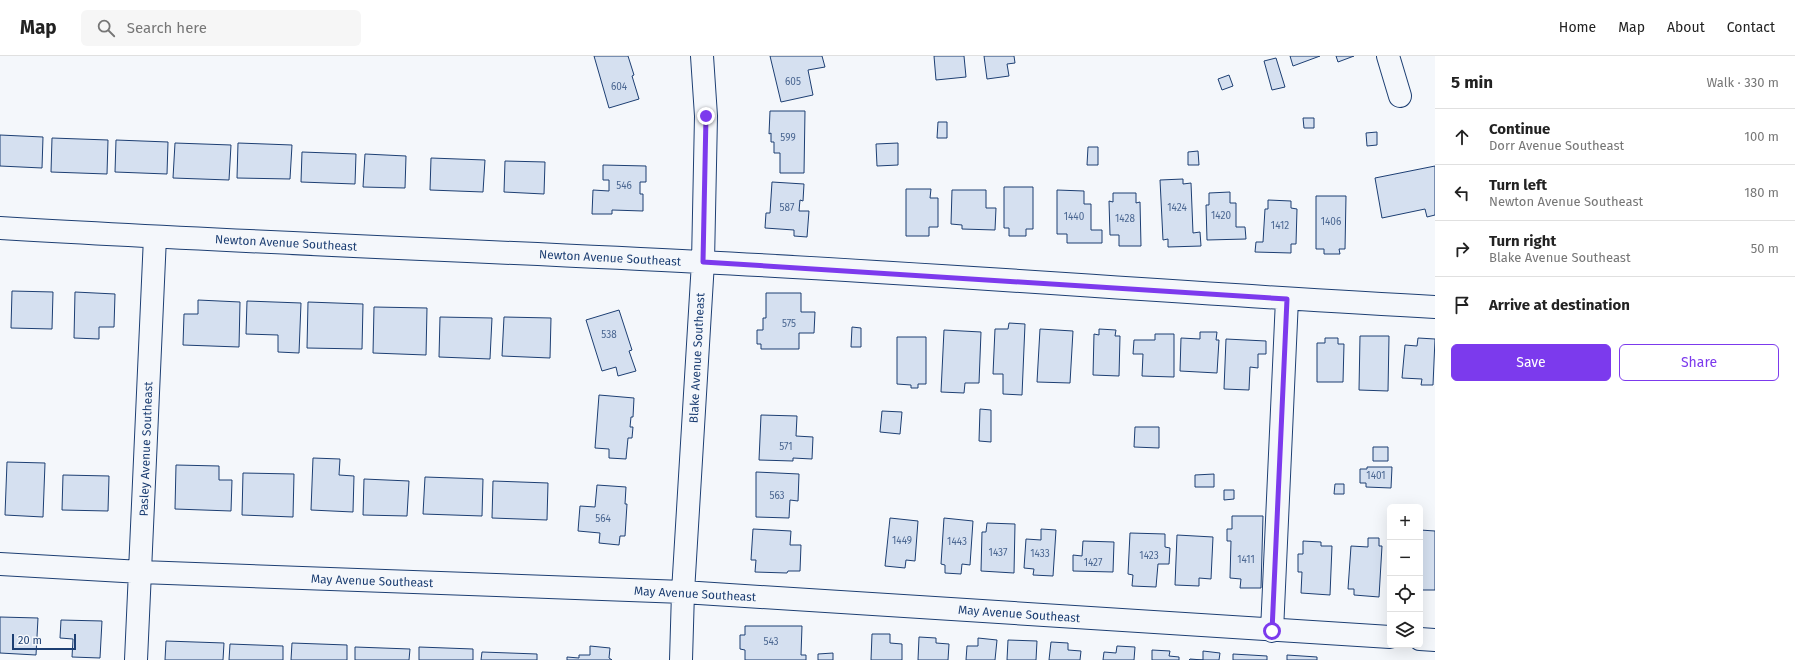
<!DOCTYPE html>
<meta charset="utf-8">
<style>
:root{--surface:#fff;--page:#f6f6f6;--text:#222;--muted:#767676;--line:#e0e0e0;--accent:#7c3aed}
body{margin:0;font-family:"Fira Sans",sans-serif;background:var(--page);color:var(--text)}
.controls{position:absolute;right:12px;bottom:12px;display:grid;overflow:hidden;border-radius:6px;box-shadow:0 4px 16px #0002}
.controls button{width:36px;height:36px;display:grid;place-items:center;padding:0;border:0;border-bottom:1px solid var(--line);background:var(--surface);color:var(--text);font:20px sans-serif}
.scale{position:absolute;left:12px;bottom:10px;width:64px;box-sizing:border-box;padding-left:4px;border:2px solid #1d3f73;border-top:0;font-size:11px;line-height:14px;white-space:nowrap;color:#1d3f73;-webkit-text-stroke:3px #f4f7fb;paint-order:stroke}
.stop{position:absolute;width:12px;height:12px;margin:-9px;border:3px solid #7c3aed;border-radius:50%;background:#fff}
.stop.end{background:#7c3aed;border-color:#fff;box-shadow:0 1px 4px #0008}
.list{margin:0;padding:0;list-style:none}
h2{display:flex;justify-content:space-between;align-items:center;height:52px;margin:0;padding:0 16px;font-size:17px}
h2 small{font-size:13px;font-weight:400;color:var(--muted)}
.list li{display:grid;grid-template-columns:26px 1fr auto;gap:12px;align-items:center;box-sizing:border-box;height:56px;padding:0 16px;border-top:1px solid var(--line)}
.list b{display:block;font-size:15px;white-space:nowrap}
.list p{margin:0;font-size:13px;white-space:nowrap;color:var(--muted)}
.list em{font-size:13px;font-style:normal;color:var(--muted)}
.actions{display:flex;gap:8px;padding:12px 16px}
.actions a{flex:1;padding:9px 0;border:1px solid var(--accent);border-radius:6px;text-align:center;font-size:14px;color:var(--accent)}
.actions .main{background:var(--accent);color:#fff}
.icon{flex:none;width:22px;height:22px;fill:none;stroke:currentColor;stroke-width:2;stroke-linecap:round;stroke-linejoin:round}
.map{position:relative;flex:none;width:1435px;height:604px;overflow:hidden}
header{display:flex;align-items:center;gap:24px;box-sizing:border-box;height:56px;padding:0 20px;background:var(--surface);border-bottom:1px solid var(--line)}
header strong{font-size:19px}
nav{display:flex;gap:22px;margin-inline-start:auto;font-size:14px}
.search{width:280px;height:36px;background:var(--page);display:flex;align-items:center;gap:10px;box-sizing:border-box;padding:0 14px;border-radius:6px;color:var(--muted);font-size:15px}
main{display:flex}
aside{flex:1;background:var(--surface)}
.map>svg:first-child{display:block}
.building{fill:#d5e0f0;stroke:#1d3f73}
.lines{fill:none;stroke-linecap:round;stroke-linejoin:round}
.minor-casing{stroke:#1d3f73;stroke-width:24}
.minor{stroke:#f4f7fb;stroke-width:22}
.route{stroke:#7c3aed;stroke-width:5}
.labels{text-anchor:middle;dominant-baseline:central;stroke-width:3;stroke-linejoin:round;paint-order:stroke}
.number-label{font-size:10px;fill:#4b6792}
.street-label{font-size:12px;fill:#1d3f73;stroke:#f4f7fb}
</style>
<header>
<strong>Map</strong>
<div class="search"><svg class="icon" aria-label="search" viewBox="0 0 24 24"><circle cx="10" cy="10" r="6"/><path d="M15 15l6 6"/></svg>Search here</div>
<nav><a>Home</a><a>Map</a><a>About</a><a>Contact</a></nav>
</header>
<main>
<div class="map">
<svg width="1435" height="604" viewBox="0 0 1435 604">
<rect width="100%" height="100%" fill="#f4f7fb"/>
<path class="building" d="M594 0H628L634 19 632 20 639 43 609 52Z
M822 0 825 11 808 14 813 39 781 46 770 0Z
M934 0H964L966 21 936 24Z
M984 0H1014L1015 7 1007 8 1009 20 987 23Z
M1290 0H1320L1293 10Z
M1336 0H1354L1338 6Z
M1276 2 1285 31 1272 34 1264 5Z
M1229 19 1233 30 1222 34 1218 23Z
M770 55H805L804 117H780V97H774V86H771V77L769 78Z
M1303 62H1314V72H1304Z
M938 66H947V82H937Z
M1377 76V89L1367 90 1366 77Z
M0 79 43 81 42 112 0 110Z
M52 82 108 84 107 118 51 116Z
M116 84 168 86 167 118 115 116Z
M175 87 231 89 229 124 173 122Z
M238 87 292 89 290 123 237 122Z
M898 87V109L877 110 876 88Z
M1088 91H1098V109H1087Z
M1198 95 1199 109H1188V96Z
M302 96 356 98 355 128 301 126Z
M365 98 406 100 405 132 363 131Z
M431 102 485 104 483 136 430 134Z
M505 105 545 106 544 138 504 136Z
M603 109 646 110V126H640V138H643V155L612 154V158H592L593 134 609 135V124H603Z
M1435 110V159L1427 161 1425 153 1382 162 1375 122Z
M1183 123V128L1191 127 1193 177 1200 176 1201 190 1168 191V183L1163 184 1160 124Z
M772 126 804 128 803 145 800 144 799 155H809L807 181 794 180V174L765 172 766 157H770Z
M1004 131H1033V173H1026V180H1009V172H1004Z
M906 133H931L930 142H938V171H929V180H906Z
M952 134H986V152H996L995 174 962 173V169L951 168Z
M1057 134 1084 135V148H1091V174H1102V187H1067V178H1057Z
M1230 136V147H1236V171H1245L1246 183 1207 184 1206 149H1209V137Z
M1113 137H1136V147L1140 146 1141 190H1119V179H1110L1109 145 1113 146Z
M1316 140H1346L1345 193H1339L1340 198H1324V193H1316Z
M1268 144 1291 145V152L1297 153 1296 188H1291V197L1255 196 1256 186H1263L1265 153H1268Z
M12 235 53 236 52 273 11 272Z
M75 236 115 238 114 271H99V283L74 282Z
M766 237H801V256H815L814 277H799V293H761V288H757V274H763V262H766Z
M198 244 240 246 239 291 183 289 184 258H198Z
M247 245 301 247 299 297 278 296V279L246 278Z
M308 246 363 248 362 293 307 292Z
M374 251 427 252 426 299 373 297Z
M619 254 632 294 629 295 636 315 618 320 616 311 602 315 586 264Z
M440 261 492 262 490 303 439 301Z
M504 261 551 262 550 302 502 300Z
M1009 267 1025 268 1022 339 1003 338V318H993L995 273H1008Z
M852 271 861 272V291H851Z
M1040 273 1073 275 1070 327 1037 326Z
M1099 273 1116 274 1115 280H1120L1119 320 1093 319 1094 278 1099 279Z
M944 274 981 276 979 327H965L964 337 941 336Z
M1200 276H1217L1216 284H1219L1217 317 1180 315 1181 282 1200 283Z
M1155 278H1174V321L1142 320 1143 298H1133L1134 284H1155Z
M1360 280H1389L1388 335 1359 334Z
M897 281H926V328H918V332H911V329L897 328Z
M1325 282H1338V288H1344L1343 326H1317V287H1325Z
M1418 282 1435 283 1433 329H1421L1422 323 1402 322 1405 289 1417 290Z
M1226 283 1266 285V298H1258V312L1250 311 1249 334 1224 333Z
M599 339 634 342 633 361H631L630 371H633L632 382H628L626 403 609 402V393L595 392Z
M980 353 991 354V386L979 385Z
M882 355 902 356 900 378 880 376Z
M761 359 797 360 796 380 813 381 812 403 793 402V405L759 404Z
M1135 371H1159V392L1134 391Z
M1373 391H1388V405H1373Z
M313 402 340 403 339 419 354 420 353 456 311 454Z
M7 406 45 407 43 461 5 459Z
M176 409 219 410V424H232L231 455 175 453Z
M1367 411H1392L1391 432 1366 431V427H1360V413H1367Z
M756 416 799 418 798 445 790 444 789 462 756 461Z
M243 417 294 418 293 461 242 459Z
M1214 418V431H1195V419Z
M63 419 109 420 108 455 62 454Z
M425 421 483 423 482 460 423 458Z
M364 423 409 425 407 460 363 459Z
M493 425 548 427 547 464 492 462Z
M1335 428H1344V438H1334Z
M597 429 626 431 625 448H627L625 480H620L619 489 599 487 600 477 578 475 580 450 595 451Z
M1224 434H1234V443L1224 444Z
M1232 460H1263L1261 532H1240L1241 523 1230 522 1231 485H1227V473H1232Z
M890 462 918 465 915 505 906 504 905 512 885 510Z
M944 462 973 465 970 509 962 508 961 518 945 517V509L941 508Z
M987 467 1015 468 1014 517 981 515 982 476H986Z
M753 473 791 475 790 489H801L800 515H788L787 517 755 516 756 504H751Z
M1041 473 1056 474 1053 520 1033 519 1034 513 1024 512 1026 483 1041 484Z
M1420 474 1435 475V534H1420Z
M1130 477 1165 478V491L1170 492 1169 508H1158L1156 531 1132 530 1133 519 1128 518Z
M1177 479 1213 481 1211 523 1199 522V530L1175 529Z
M1368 482H1379V490H1382L1379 541 1354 539V533H1348L1351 490 1368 491Z
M1083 485 1114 486 1113 516 1073 515V499L1082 500Z
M1303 485 1321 486V490H1332L1330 539 1301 537 1302 516H1298V498H1303Z
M0 561 38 562 36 599 0 597Z
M61 564 102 565 100 602 72 601 73 583 60 582Z
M745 570H802L801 599H806V604H745V594L740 593V579H745Z
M872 578H890V587L902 588V604H871Z
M919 581 936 582V587L949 588 948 604H918Z
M978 582 997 584 995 604H966L967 590H978Z
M1008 584 1037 585 1036 604H1007Z
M166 585 224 587 223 604H165Z
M1051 586 1068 587V594L1081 595 1080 604H1049Z
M292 587 347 589V604H291Z
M230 588 283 590V604H229Z
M590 590 610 592 609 602 612 604H567V601L579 602V599H590Z
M1117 590 1135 591 1134 604H1103L1104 596 1116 597Z
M355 591 410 593 409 604H355Z
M419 591 473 593V604H419Z
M1152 594 1170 595 1169 600 1179 601V604H1152Z
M1203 595 1220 597 1219 604H1189L1190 603 1203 604Z
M482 596 537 598V604H481Z
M833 597V604H818V598Z
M1233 598 1267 600V604H1233Z
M1287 599 1317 601V604H1287Z"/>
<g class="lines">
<g class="minor-casing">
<path id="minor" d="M1388 0 1400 40
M0 172C233 186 466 194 700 206 945 218 1190 238 1435 251
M0 508 141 516 683 536 1390 581
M1272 575 1287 243
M1420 583 1435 584
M136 604 155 181
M681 604 683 536 703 206 706 60 702 0"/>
</g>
<use href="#minor" class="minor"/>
</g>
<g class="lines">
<path class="route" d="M706 60 703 206 1287 243 1272 575"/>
</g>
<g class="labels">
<g class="number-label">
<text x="793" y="26">605</text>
<text x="619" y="31">604</text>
<text x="788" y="82">599</text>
<text x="624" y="130">546</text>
<text x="787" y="152">587</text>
<text x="1177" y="152">1424</text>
<text x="1221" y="160">1420</text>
<text x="1074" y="161">1440</text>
<text x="1125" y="163">1428</text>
<text x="1331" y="166">1406</text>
<text x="1280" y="170">1412</text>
<text x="789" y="268">575</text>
<text x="609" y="279">538</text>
<text x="786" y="391">571</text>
<text x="1376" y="420">1401</text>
<text x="777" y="440">563</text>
<text x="603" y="463">564</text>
<text x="902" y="485">1449</text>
<text x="957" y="486">1443</text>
<text x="998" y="497">1437</text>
<text x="1040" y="498">1433</text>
<text x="1149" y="500">1423</text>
<text x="1246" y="504">1411</text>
<text x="1093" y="507">1427</text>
<text x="771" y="586">543</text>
</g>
<g class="street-label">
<text transform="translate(286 187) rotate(3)">Newton Avenue Southeast</text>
<text transform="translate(610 202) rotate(3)">Newton Avenue Southeast</text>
<text transform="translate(697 302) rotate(-87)">Blake Avenue Southeast</text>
<text transform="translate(146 393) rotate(-88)">Pasley Avenue Southeast</text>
<text transform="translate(372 525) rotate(2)">May Avenue Southeast</text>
<text transform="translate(695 538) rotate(3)">May Avenue Southeast</text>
<text transform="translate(1019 558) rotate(4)">May Avenue Southeast</text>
</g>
</g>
</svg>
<div class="controls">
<button>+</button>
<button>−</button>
<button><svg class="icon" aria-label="locate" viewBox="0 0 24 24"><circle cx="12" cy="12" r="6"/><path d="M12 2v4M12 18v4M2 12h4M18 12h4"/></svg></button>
<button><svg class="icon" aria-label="layers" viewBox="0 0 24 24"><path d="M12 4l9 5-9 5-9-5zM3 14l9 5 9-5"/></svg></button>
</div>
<div class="scale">20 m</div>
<div class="stop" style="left:1272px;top:575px"></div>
<div class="stop end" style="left:706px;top:60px"></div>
</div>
<aside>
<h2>5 min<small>Walk · 330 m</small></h2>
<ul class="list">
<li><svg class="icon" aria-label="ahead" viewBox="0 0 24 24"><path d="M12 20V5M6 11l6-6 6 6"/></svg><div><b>Continue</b><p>Dorr Avenue Southeast</p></div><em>100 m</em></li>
<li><svg class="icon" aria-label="left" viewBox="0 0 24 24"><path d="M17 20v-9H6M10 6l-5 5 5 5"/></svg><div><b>Turn left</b><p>Newton Avenue Southeast</p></div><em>180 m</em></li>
<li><svg class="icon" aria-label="right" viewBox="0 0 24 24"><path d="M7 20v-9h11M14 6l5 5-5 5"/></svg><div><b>Turn right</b><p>Blake Avenue Southeast</p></div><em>50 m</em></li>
<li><svg class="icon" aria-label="arrive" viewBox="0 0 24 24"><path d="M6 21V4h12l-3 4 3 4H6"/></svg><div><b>Arrive at destination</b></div></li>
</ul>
<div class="actions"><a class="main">Save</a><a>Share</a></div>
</aside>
</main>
